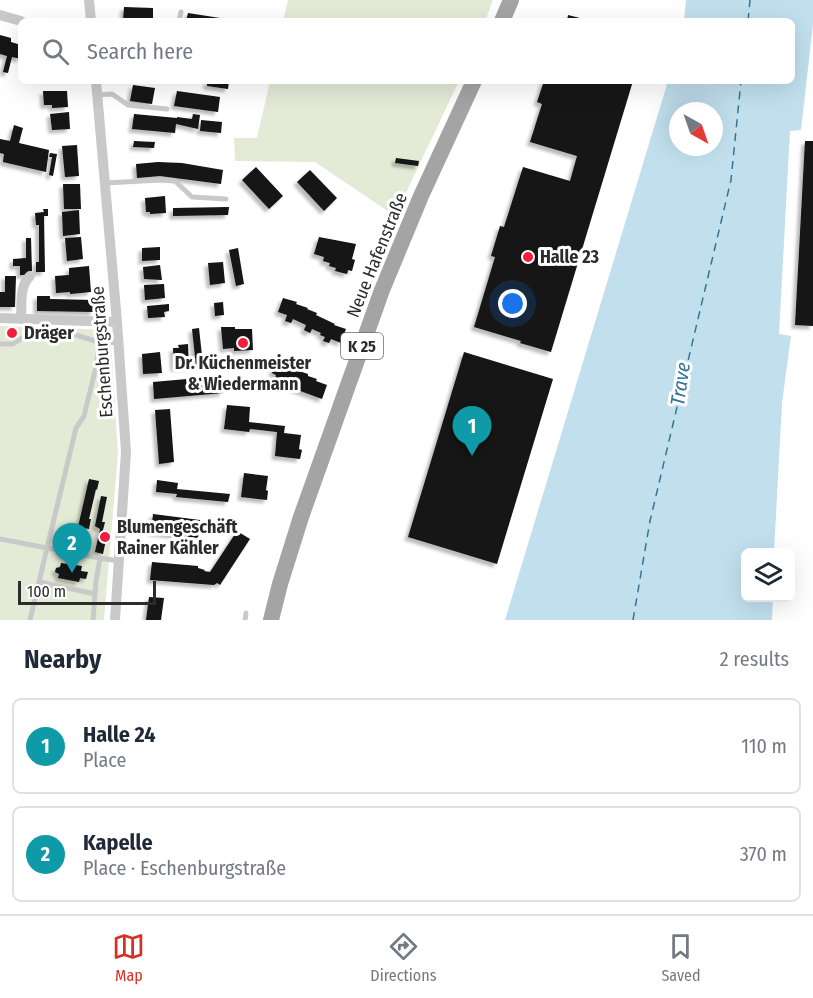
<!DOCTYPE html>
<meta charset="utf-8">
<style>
:root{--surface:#fff;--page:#f2f2f3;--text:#1f2937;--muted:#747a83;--line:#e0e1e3;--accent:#d93025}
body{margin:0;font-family:"Fira Sans Condensed",sans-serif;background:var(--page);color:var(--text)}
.controls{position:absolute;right:18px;bottom:18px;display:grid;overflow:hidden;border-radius:9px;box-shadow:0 6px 24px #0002}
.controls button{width:54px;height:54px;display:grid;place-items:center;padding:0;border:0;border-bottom:2px solid var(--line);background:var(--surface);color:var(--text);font:30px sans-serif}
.compass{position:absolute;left:669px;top:102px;width:54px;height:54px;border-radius:50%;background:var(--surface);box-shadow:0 6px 24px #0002;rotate:140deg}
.scale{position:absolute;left:18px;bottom:15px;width:138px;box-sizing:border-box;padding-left:6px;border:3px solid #2c2c2c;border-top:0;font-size:16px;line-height:21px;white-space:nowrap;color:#2c2c2c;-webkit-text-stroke:4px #fff;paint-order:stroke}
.you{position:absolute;left:513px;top:304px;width:21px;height:21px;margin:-15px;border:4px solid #fff;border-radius:50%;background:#1a73e8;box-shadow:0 0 0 9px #1a73e833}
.badge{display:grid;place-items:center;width:39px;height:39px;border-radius:50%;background:var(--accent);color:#fff;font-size:20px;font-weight:700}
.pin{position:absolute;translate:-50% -50px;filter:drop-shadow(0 2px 3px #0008)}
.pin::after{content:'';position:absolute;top:32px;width:21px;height:18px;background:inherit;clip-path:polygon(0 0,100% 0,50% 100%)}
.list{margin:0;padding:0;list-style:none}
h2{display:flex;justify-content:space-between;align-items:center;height:78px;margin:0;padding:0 24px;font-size:26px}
h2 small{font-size:20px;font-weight:400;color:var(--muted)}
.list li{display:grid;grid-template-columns:39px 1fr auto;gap:18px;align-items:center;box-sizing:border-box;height:96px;margin:0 12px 12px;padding:0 12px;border:2px solid var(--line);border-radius:9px}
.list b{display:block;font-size:22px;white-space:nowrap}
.list p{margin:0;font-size:20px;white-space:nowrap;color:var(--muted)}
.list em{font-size:20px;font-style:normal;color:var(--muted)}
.icon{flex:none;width:33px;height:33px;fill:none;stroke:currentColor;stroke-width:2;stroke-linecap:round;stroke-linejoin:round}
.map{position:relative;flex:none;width:813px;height:620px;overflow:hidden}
.search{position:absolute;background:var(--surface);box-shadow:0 6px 24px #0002;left:18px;right:18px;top:18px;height:66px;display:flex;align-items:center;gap:15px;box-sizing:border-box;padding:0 21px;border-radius:9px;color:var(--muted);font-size:22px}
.sheet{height:294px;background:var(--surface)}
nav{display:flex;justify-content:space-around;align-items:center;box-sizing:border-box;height:84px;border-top:2px solid var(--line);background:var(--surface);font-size:16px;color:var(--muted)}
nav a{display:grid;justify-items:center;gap:3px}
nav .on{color:var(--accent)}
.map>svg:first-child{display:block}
.green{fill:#e3ebd7}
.water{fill:#c1dfed;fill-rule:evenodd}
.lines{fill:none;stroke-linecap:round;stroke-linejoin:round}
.ferry{stroke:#357593;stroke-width:1.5;stroke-dasharray:8 6;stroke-linecap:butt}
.building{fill:#131313;filter:url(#shadow)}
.service{stroke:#c9c9c9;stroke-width:5}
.minor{stroke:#c9c9c9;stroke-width:10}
.primary{stroke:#a4a4a4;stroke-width:16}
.poi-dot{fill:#f21e3c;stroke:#fff;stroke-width:2}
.labels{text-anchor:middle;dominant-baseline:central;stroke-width:6;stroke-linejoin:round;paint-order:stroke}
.shield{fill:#fff;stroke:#6b6b6b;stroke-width:1.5}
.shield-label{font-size:16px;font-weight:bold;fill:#2c2c2c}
.street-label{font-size:18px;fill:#2c2c2c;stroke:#fff}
.poi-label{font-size:18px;font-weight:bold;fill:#2c2c2c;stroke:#fff;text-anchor:start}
.water-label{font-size:20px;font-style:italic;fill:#357593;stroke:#fff}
</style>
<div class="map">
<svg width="813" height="620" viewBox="0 0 813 620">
<defs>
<filter id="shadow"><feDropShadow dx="-3.5" dy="3.5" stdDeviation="1.5" flood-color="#0004"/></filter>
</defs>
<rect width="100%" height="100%" fill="#fff"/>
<path class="green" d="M288 0H493L485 21H283Z
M270 81H459L395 216 315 162 235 161 234 138H257Z
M0 326 110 330 118 453 104 620H0Z"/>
<path class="water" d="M686 0H813V24L801 130 790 131 779 334 791 336 782 403 774 552H746V598H773L772 620H505L668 81H792V21H684ZM678 111H714V147H678Z"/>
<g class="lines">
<path class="ferry" d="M748 21 750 0
M633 620 650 521 731 180 741 81"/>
</g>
<path class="building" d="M124 7 153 8V21H123Z
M188 13 220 18V21H186Z
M568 15 588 20V21H567Z
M0 35 11 38V42L21 45V59L12 57 8 73 3 72 7 56 0 54Z
M207 81H229L228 89 207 86Z
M544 81H633L551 352 520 343 521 341 474 327 495 257 491 256 500 226 504 227 523 167 570 181 577 156 530 142 542 104 537 102Z
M133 85 155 88 152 104 130 101Z
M43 91H67L68 107 52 108V105H44Z
M177 91 220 97 218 112 174 106Z
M69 112 70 129 52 130 50 114Z
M134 114 177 118V117L192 119 193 114 200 115 198 129 176 124 175 133 132 129Z
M201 120 222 122 221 133 200 131Z
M14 125 23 128 19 143 49 150 46 172 3 162 4 154 0 153V139L10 141Z
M134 141 155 142 154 148 133 147Z
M805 141H813V326L795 325Z
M77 145 79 176 65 177 62 146Z
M50 153 57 154 53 176 49 175 52 157H49Z
M396 158 419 161 418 166 395 163Z
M158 162 182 163 223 170 221 184 160 176 137 178 136 164Z
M256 167 283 196 269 209 242 180Z
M310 170 337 198 324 211 297 182Z
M63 184H80L81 209H64Z
M165 196 166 213 150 214V212H146L145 198Z
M229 207 228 215 173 216V208Z
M43 209H48V216H44L45 272H36V262H39V225H36L35 213 44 212Z
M79 210 80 234 63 236 62 212Z
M81 237 83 259 67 261 65 238Z
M319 237 356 244 352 259 355 260 352 271 348 270 347 274 335 271 336 268 329 266 330 263 323 261 324 257 314 254Z
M26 238H31L32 271 27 272V275H20V266H13V259L26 258Z
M160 247V260L142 261V248Z
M238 248 244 284 236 286 229 250Z
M223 262 225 283 210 285 208 263Z
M160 265 162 280 144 279 143 267Z
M89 266 91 292 70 294V292L56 293 55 276 69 275V268Z
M5 276H16L15 307H0V292H5Z
M164 284 165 298 145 300 144 285Z
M37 296H50V299L94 300V312L37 311Z
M283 298 297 302 296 304 308 308 307 309 317 313 316 315 335 324 334 325 346 329 341 343 331 339 329 343 323 341 325 337 320 335 321 333 312 329 310 333 304 330 306 325 293 319 291 323 285 321 287 315 278 312Z
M223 302 224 315 215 316 214 303Z
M169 304V311L164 312 165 317 148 318 147 306Z
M221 327H235V329H252L253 350 234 351V348L223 349Z
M199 328 203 365 196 366 192 329Z
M188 344 189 367 174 368 173 348H179L178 345Z
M160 352 162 373 143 374 142 354Z
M464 352 553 379 497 564 408 537Z
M277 359 294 367 293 369 308 374V376L317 379 316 381 327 385 322 399 284 385 285 382 275 378 276 375 272 373Z
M221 376 223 393 154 399 153 382Z
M227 405 250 407 249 422 285 426 284 433 301 435 299 449 302 450 300 459 275 456 277 432 250 429 249 432 224 429Z
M170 409 174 462 159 464 155 410Z
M244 473 268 476 266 490 268 491 267 500 241 497Z
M89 479 99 481 97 490 96 489 89 519H91L89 529 78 527Z
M157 480 178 483 177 489 230 494 228 502 176 497 177 494 156 492Z
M101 496 107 497 102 522H105L102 534 107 535 103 554 95 552 100 529 95 526Z
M153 514 200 520 198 538 151 532Z
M237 531 250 539 220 585 217 583 214 585 150 580 152 562 198 566V568L205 570 204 571 210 572Z
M61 563 82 566 81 571 88 572 86 579 80 578 79 582 58 578 59 574 55 572 56 568 60 567Z
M149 597 164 598 161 620H146Z"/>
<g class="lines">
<path class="service" d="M179 21 181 12
M97 95 112 94 128 105 167 109
M105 183 161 180 175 181 192 197 226 199
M98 342 119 343
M0 344H13L34 330 67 332 98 342 97 363 84 416 76 428 47 548 0 539
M40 582 95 594
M30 620 47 548 100 558
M93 620 96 581 100 558 119 561
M245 620 246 613"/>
<path class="minor" d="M89 0 91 21
M0 15 21 21
M96 81 117 322 126 452 115 620
M0 318 117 322
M21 319C22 305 19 286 30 276"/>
<path class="primary" d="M502 21 511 0
M271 620 280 584 301 517 382 290 421 196 474 81"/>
</g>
<g class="poi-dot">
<circle cx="528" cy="257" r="6"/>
<circle cx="12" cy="333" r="6"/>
<circle cx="243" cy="343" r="6"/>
<circle cx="105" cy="537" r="6"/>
</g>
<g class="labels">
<rect class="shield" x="341" y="333" width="42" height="26" rx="4.5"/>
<g class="shield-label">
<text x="362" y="346">K 25</text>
</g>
<g class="street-label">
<text transform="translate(377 255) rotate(-68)">Neue Hafenstraße</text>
<text transform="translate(102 352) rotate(-94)">Eschenburgstraße</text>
</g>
<g class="poi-label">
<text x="540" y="257">Halle 23</text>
<text x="24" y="333">Dräger</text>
<text x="243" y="363" text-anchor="middle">Dr. Küchenmeister<tspan x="243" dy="21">&amp; Wiedermann</tspan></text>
<text x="117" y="527">Blumengeschäft<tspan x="117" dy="21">Rainer Kähler</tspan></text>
</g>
<g class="water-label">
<text transform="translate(680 384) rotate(-82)">Trave</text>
</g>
</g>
</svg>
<div class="controls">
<button><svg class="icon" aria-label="layers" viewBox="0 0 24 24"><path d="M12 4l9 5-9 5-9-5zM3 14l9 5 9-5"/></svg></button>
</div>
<svg class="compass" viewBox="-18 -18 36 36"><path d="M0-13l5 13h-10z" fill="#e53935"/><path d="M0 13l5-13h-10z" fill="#747a83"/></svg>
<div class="scale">100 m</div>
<div class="you"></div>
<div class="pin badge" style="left:472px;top:456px;background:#0f9aa8">1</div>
<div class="pin badge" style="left:72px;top:573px;background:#0f9aa8">2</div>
<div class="search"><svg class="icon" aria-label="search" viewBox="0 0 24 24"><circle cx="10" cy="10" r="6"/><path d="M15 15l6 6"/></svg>Search here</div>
</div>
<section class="sheet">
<h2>Nearby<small>2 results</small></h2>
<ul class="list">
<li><span class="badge" style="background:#0f9aa8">1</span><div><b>Halle 24</b><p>Place</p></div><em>110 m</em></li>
<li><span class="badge" style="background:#0f9aa8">2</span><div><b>Kapelle</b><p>Place · Eschenburgstraße</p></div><em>370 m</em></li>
</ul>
</section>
<nav>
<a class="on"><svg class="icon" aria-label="map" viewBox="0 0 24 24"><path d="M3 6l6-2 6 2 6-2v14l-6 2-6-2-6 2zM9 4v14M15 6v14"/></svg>Map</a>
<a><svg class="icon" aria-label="directions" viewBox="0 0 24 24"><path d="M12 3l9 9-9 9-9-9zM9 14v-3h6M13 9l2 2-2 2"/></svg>Directions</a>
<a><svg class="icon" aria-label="saved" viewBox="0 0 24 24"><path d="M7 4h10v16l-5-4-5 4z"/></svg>Saved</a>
</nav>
